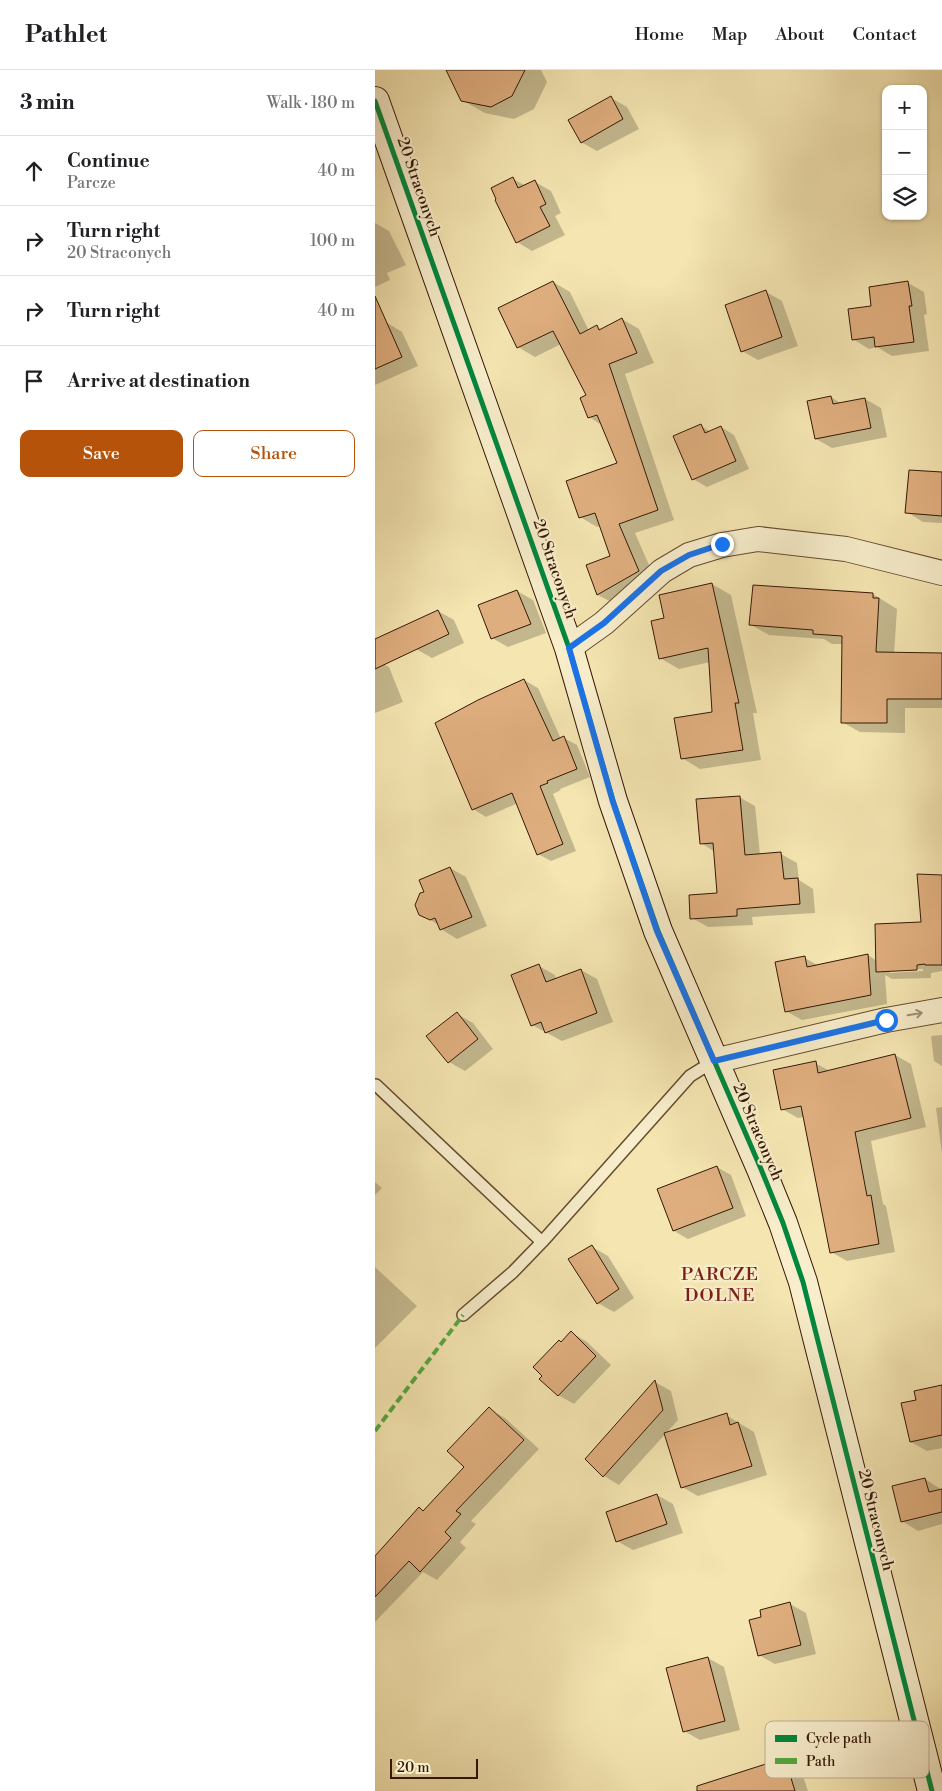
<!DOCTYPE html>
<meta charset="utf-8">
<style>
:root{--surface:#fff;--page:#f6f6f6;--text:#202124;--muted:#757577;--line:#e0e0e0;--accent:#b45309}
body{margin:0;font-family:"Libre Bodoni",serif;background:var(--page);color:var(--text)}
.controls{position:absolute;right:15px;top:15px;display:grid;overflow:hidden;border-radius:10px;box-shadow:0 1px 4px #0004}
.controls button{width:45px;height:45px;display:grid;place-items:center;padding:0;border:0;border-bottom:1px solid var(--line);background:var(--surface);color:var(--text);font:25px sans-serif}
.scale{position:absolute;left:15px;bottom:12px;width:88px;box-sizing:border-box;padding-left:5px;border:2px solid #351805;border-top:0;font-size:14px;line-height:18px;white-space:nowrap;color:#351805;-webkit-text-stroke:4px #f8eecc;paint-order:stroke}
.stop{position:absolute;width:15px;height:15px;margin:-11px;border:4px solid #1a73e8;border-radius:50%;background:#fff}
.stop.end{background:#1a73e8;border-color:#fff;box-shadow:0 1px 5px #0008}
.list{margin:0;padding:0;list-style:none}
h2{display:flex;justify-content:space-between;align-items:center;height:65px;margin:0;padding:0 20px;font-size:21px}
h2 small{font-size:16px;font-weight:400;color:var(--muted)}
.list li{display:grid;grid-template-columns:32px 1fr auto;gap:15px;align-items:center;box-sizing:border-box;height:70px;padding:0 20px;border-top:1px solid var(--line)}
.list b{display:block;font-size:19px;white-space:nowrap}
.list p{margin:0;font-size:16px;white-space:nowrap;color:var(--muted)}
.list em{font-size:16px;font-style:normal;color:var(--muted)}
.actions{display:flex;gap:10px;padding:15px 20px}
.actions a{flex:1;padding:11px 0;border:1px solid var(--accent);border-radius:10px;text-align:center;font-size:18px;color:var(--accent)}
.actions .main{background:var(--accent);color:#fff}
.icon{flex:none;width:28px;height:28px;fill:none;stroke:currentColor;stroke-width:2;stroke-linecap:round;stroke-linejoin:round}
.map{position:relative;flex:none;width:567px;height:1721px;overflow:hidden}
header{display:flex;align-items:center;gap:30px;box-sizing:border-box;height:70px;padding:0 25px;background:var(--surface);border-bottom:1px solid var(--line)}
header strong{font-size:24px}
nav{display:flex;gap:28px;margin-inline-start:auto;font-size:18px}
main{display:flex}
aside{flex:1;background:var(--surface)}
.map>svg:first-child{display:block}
.shadow{fill:#0003;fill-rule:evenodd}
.building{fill:#dfae7e;stroke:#351805}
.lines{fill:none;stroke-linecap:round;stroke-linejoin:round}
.lane-casing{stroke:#654b30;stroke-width:14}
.street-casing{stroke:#654b30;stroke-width:26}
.secondary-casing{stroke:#351805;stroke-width:30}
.lane{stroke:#f8eecc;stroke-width:11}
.street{stroke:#f8eecc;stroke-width:24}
.secondary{stroke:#f8eecc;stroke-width:28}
.quiet{stroke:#54a940;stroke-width:4;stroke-dasharray:8 4;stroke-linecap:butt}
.cycleway-casing{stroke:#f8eecc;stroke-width:8}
.cycleway{stroke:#00873e;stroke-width:5}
.oneway{stroke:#a08e72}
.route{stroke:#1a73e8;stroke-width:6}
.labels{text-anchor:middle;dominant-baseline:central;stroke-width:4.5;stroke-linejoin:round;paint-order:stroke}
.street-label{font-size:16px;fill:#351805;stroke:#f8eecc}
.neighbourhood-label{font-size:18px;letter-spacing:1px;fill:#7a1f14;stroke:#f8eecc}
.key{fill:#f8eecc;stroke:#beae90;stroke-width:1}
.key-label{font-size:14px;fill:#351805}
</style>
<header>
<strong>Pathlet</strong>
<nav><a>Home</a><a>Map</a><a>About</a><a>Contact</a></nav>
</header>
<main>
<aside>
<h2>3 min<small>Walk · 180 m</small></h2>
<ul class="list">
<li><svg class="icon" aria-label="ahead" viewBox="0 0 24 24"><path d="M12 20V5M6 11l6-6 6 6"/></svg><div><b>Continue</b><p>Parcze</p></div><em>40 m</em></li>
<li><svg class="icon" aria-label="right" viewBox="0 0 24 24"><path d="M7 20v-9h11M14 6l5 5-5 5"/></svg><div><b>Turn right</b><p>20 Straconych</p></div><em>100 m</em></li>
<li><svg class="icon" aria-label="right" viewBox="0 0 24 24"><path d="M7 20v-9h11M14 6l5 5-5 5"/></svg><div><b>Turn right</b></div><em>40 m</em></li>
<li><svg class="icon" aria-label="arrive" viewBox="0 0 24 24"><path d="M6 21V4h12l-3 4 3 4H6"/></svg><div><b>Arrive at destination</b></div></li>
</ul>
<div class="actions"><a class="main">Save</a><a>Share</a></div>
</aside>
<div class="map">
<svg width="567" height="1721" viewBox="0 0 567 1721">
<rect width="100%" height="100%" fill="#f4e5b1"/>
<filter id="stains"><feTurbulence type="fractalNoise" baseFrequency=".004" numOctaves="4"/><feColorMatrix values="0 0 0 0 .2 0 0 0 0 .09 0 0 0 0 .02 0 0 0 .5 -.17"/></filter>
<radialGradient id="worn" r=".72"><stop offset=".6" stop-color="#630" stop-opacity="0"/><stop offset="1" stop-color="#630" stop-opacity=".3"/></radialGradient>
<path class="shadow" d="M72 0H166L172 12 159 39 139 49 110 43 87 30Z
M236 28 252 37 264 59 222 81 206 72Z
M138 109 151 116 160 112 176 121 186 143 180 146 190 165 157 181 142 172 123 129Z
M0 153 14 161 31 195 12 203 15 210 0 217Z
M178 212 195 222 214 261 222 257 227 260 247 249 264 259 279 293 250 304 299 450 260 463 281 511 240 534 223 525 213 495 236 487 225 456 222 457 205 447 244 394 228 356 214 347 212 326 186 274 160 287 143 277Z
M533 213 549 222 552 244 549 245 554 281 517 286 502 277 494 279 478 269 498 237Z
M391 222 407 231 423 276 383 290 367 281Z
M0 238 11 252 27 262 43 296 0 315Z
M456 327 467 334 490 329 506 338 512 367 457 378 441 369Z
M326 356 336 362 346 357 359 365 374 399 332 417 318 409Z
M567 404V453L548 452 532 442Z
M337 514 356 525 382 643H378L386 690 325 699 307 688 338 643 335 592 304 599 285 588 291 549Z
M142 521 158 530 171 563 133 577 117 568Z
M498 524 522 539 519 584H567V638H530V663L485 662 467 652 468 574H457L449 569 394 565 376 555Z
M63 541 79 550 89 573 57 588 41 579Z
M0 589 14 597 28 632 0 643Z
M149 610 163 618 186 669 189 668 202 675 215 707 185 719 186 720 178 724 201 781 176 791 163 784 143 733 111 747 98 739Z
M364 727 380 736 385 785 406 784 422 793 424 810 438 819 440 843 377 847 378 855 333 857 317 848 343 824 340 782 326 773Z
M75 798 91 807 112 856 82 869 66 859 64 855 45 844 51 823Z
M567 852V901L556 903V908L517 909 510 905 512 934 427 950 411 941 430 888 444 896 493 885 502 891ZM548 899V901L515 903V900Z
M164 896 180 905 181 909 206 900 222 909 238 952 187 971 157 955Z
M82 944 98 953 118 979 90 1001 74 992Z
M567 965V996L559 991 556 966Z
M520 985 536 994 551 1057 496 1071 508 1134 511 1136 520 1182 472 1191 456 1182 429 1047 423 1048 407 1039 440 993 455 1001Z
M567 1037V1083L561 1038Z
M342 1097 356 1105 371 1146 313 1169 299 1161 283 1120Z
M0 1112 7 1118 0 1125Z
M217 1177 233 1186 259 1228 239 1242 223 1233Z
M0 1197 42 1236 0 1278Z
M197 1263 212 1272 236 1295 199 1334 183 1325 187 1273Z
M280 1312 296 1321 303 1350 244 1415 229 1406Z
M567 1317V1378L552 1381 536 1372 542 1331Z
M114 1339 130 1348 164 1379 96 1451 101 1454 85 1472 91 1478 62 1510 48 1502 0 1552V1488L50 1442 91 1397Z
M351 1345 379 1362 392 1405 323 1426 307 1417Z
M550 1409 567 1420V1454L543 1461 527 1451 519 1417Z
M282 1425 298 1434 308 1463 258 1480 242 1471Z
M415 1534 431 1543 441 1584 400 1594 384 1585 388 1548Z
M333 1588 349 1597 365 1660 325 1670 309 1661Z
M394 1694 403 1699 412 1697 428 1706 433 1721H368Z"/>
<path class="building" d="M71 0H150L137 26 116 37 86 31Z
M236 26 248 49 206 73 193 50Z
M138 107 143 118 160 110 171 134 165 137 175 156 141 173 120 130 121 129 116 118Z
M178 211 205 264 222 255 224 260 247 248 262 283 234 294 283 440 244 454 264 501 222 525 211 495 235 486 220 443 204 448 191 411 242 393 222 345 213 348 205 328 211 325 178 261 142 278 123 238Z
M533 211 537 236H534L539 272 500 277 499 267 477 270 473 239 496 236 494 217Z
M391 220 407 267 366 282 350 235Z
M0 226 27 287 0 299Z
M456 326 458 334 490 328 496 358 440 369 432 331Z
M326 354 330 363 346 356 361 391 317 410 298 366Z
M534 400 567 402V446L530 443Z
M337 513 364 633H360L368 680 306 689 299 648 337 642 333 578 284 589 276 551 289 548 284 525Z
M378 515 498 523V528H504L501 582 567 583V629H512V653H466L467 566 438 564V560L374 555Z
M142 520 156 554 116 569 103 535Z
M63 540 74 564 0 599V569Z
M149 609 178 671 189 666 202 699 172 711 173 713 165 716 188 774 162 785 137 723 97 740 60 653 103 630Z
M365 726 370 785 406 782 409 809 423 808 425 834 362 839V846L315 849 314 825 342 823 338 773 325 774 321 729Z
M75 797 97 847 65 860 60 848 55 850 44 845 40 835 45 823 49 822 44 810Z
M542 804 567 805V895H550V894L542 895V900L501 902 500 854 546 852Z
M493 884 496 925 410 942 400 892 430 886 432 897Z
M164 894 171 912 206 899 222 943 170 963 166 952 156 956 136 905Z
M82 942 103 969 73 993 51 966Z
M520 984 536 1048 480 1062 492 1126 496 1125 504 1174 455 1183 426 1036 406 1040 398 1000 441 991 443 1003Z
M342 1096 358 1138 298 1161 282 1119Z
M217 1175 244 1219 222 1234 193 1189Z
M196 1261 221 1286 183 1326 164 1309 167 1306 158 1297 184 1270 186 1272Z
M280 1310 288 1340 228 1407 210 1389Z
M567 1315V1365L535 1372 526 1333 541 1330 539 1321Z
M114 1337 149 1370 81 1441 86 1444 70 1462 76 1468 45 1502 34 1491 0 1527V1486L44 1437 48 1441 89 1397 72 1381Z
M352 1343 355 1355 363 1352 377 1396 306 1418 289 1363Z
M550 1408 554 1422 567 1419V1442L526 1452 517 1416Z
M282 1424 292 1454 241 1472 231 1442Z
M415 1532 426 1575 383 1586 374 1550 386 1547 385 1540Z
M333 1587 350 1651 308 1662 291 1598Z
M394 1693 396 1700 412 1695 420 1721H322V1716Z"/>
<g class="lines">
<g class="lane-casing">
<path id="lane" d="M1 1015 167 1172
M88 1245 138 1202 167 1172 315 1006 339 991"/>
</g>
<g class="street-casing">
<path id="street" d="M194 578 229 553 287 501 314 485 347 475 383 469 471 479 567 503
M339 991 511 950 567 940"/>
</g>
<g class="secondary-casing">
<path id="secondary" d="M0 31 194 578 238 731 283 861 386 1099 408 1153 428 1212 557 1721"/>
</g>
<use href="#lane" class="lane"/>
<use href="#street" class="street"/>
<use href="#secondary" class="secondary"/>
<path class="quiet" d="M0 1361 88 1245"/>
<g class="cycleway-casing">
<path id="cycleway" d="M0 31 194 578 238 731 283 861 386 1099 408 1153 428 1212 557 1721"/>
</g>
<use href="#cycleway" class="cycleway"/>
</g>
<defs><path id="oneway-shaft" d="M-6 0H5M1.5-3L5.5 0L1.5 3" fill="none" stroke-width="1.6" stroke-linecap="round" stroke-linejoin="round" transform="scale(1.25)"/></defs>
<use class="oneway" href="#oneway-shaft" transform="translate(540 944) rotate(-10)"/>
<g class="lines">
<path class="route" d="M347 474 314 485 286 501 229 553 194 578 238 732 282 861 339 991 511 950"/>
</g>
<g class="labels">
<g class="street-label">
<text transform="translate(44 117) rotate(71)">20 Straconych</text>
<text transform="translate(180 499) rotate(71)">20 Straconych</text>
<text transform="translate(383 1062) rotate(67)">20 Straconych</text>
<text transform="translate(501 1450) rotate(76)">20 Straconych</text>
</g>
<g class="neighbourhood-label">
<text x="345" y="1204">PARCZE<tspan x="345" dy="21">DOLNE</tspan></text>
</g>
</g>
<rect x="390" y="1651" width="164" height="57" rx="8" class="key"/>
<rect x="400" y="1665" width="22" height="7" fill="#00873e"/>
<rect x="400" y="1688" width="22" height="6" fill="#54a940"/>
<g class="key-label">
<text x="431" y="1673">Cycle path</text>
<text x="431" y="1696">Path</text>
</g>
<rect width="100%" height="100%" filter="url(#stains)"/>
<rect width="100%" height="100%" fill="url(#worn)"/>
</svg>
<div class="controls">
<button>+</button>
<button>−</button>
<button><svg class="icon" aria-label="layers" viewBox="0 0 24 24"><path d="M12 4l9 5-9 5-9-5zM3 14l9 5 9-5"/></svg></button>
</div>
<div class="scale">20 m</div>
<div class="stop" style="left:511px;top:950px"></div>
<div class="stop end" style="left:347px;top:474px"></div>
</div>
</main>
